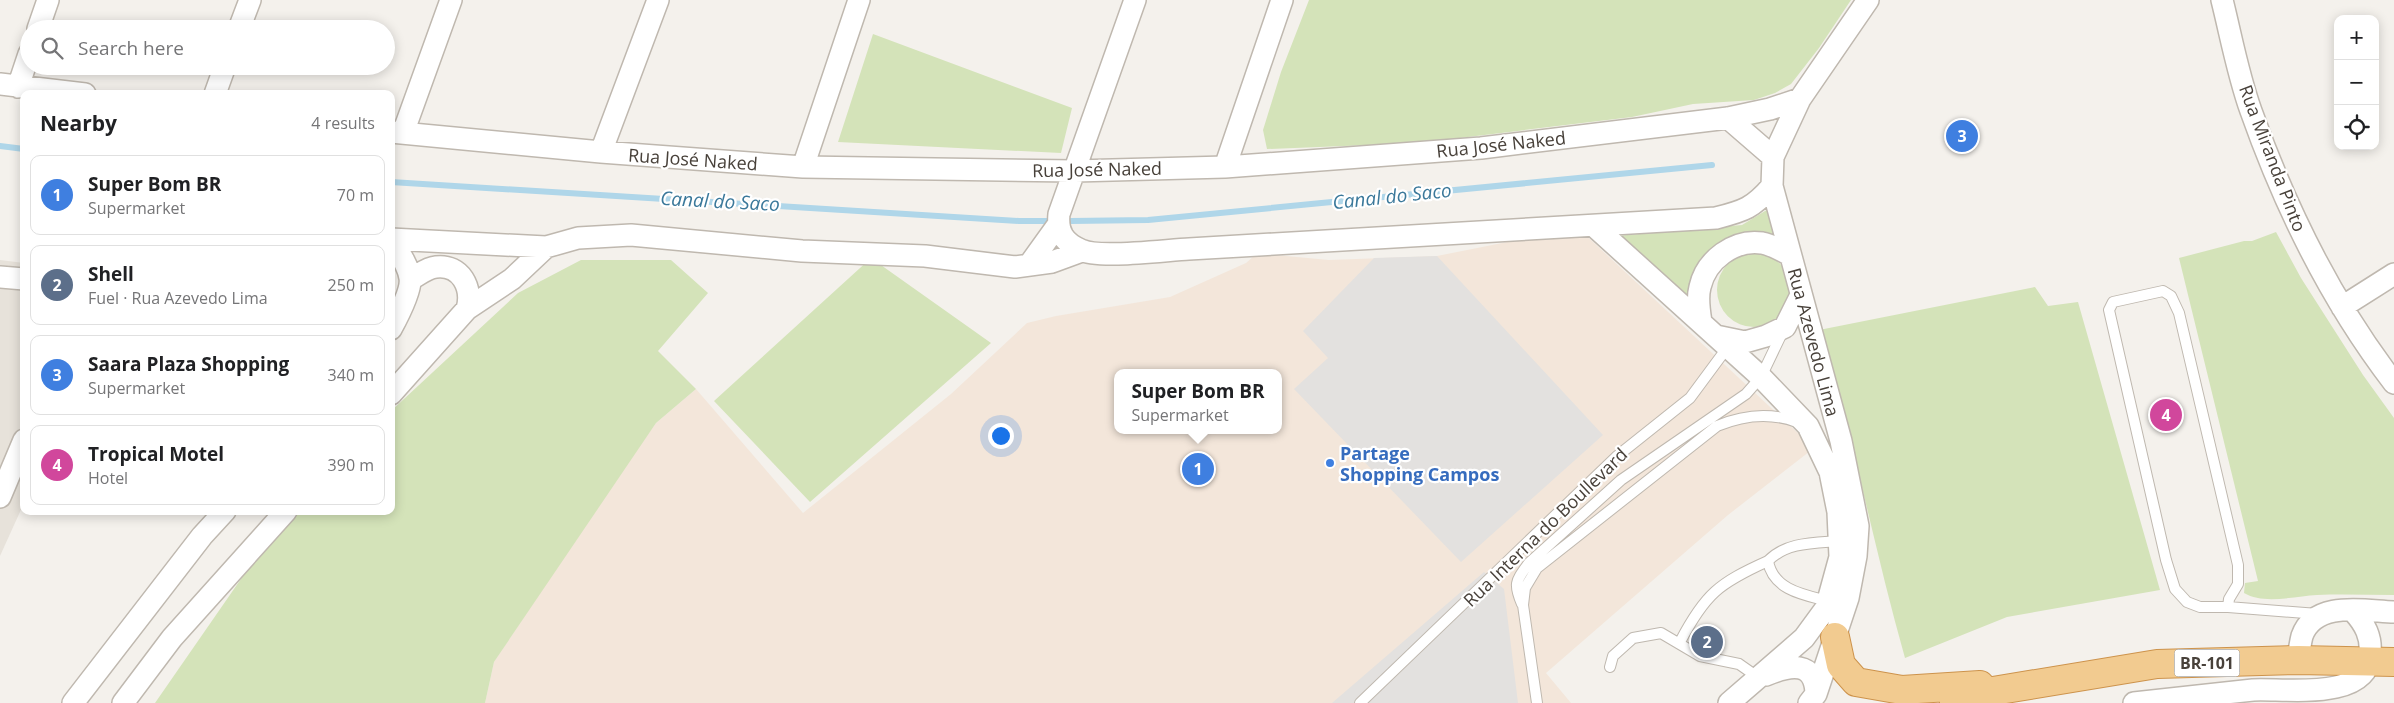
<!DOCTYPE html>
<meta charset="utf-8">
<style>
:root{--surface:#fff;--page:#f6f6f6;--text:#202124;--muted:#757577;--line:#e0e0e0;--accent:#2563eb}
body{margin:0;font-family:"Open Sans",sans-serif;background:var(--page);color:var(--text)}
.controls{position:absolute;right:15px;top:15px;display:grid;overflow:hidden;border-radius:10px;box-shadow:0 2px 12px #0003}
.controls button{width:45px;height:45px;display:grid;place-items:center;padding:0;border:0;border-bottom:1px solid var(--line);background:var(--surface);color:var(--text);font:25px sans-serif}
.you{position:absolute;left:1000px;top:435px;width:18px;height:18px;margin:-12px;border:4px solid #fff;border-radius:50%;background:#1a73e8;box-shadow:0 0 0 8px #1a73e833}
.badge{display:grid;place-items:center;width:32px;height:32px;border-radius:50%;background:var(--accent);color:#fff;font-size:16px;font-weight:700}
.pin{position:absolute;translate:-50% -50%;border:2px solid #fff;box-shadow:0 1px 5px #0006}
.popup{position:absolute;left:1114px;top:369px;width:168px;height:65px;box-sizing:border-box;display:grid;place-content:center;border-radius:10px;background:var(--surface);filter:drop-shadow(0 1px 4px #0005);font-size:16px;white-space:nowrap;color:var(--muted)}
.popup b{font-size:19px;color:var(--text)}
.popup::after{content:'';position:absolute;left:50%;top:100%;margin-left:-10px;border:10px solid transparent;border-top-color:var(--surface)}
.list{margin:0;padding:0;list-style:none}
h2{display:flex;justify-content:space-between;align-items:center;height:65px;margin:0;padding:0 20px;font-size:21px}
h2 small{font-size:16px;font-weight:400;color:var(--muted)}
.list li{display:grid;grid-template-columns:32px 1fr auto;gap:15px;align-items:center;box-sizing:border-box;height:80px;margin:0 10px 10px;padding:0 10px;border:1px solid var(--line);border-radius:10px}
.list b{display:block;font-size:19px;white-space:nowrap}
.list p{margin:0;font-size:16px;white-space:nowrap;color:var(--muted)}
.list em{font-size:16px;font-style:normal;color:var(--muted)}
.icon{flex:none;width:28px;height:28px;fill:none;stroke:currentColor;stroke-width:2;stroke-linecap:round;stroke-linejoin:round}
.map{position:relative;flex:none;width:2394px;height:703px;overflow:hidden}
.search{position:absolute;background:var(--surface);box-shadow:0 2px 12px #0003;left:20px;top:20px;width:375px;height:55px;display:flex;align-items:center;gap:12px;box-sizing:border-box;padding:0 18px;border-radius:28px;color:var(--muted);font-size:19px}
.panel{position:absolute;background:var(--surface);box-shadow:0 2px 12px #0003;left:20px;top:90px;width:375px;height:425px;border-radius:10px}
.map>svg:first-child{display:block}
.residential{fill:#e7e2da}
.commercial{fill:#f3e6da;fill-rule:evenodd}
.green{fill:#d4e3b9}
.parking{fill:#e3e1df}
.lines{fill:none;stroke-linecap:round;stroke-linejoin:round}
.stream{stroke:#afd6e9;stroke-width:6}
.service-casing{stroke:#bfb8af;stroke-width:12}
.minor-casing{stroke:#bfb8af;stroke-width:24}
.trunk-casing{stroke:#cd934c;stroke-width:30}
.service{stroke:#fff;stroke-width:10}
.minor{stroke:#fff;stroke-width:21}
.trunk{stroke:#f2cb90;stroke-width:28}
.shop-dot{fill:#3f7fe0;stroke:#fff;stroke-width:2}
.labels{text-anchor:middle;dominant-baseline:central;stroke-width:4.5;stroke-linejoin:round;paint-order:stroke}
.shield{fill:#fff;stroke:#7f7a75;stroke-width:1}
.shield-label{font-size:16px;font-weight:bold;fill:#48413a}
.street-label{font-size:18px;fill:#48413a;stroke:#fff}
.shop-label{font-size:18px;font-weight:bold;fill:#366cbe;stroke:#fff;text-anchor:start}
.water-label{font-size:19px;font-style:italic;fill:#3a789a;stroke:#fff}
</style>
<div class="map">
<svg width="2394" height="703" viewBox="0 0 2394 703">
<rect width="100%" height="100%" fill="#f4f1ec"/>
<path class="residential" d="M0 260 24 263V503L0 556Z"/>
<path class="commercial" d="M1578 228 1814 448 1728 515 1546 673 1571 703H485L494 662 616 478 656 423 696 389 803 513 951 394 1027 323 1056 316 1170 297 1246 263 1264 247 1275 255 1329 260 1437 256ZM1118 373H1278V430H1118Z"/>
<path class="green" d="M1309 0H1851L1819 48 1791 84 1775 93 1754 100 1693 104 1632 117 1418 143 1267 149 1263 130 1281 72Z
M873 34 1072 108 1061 153 838 142Z
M1770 208 1777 237 1756 231 1733 235 1717 244 1700 259 1688 301 1616 236 1742 225Z
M2276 232 2301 278 2363 375 2394 418V595C2368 595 2342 594 2317 595 2295 596 2264 605 2244 593L2245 583 2258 581 2179 258 2244 241H2252Z
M1717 290a37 37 0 1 1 74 0a37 37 0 1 1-74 0Z
M871 258 991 343 810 502 714 401Z
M581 260H671L708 293 658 351 696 389 656 423 494 662 485 703H155L288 511H391V411L518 293Z
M2035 287 2048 306 2078 302 2160 590 2007 617 1905 658C1874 549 1854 438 1819 330Z"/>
<path class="parking" d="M1437 256 1603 435 1461 562 1294 389 1328 358 1303 331 1374 258Z
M1484 572 1504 589 1518 703H1332Z"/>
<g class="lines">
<path class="stream" d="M0 146 24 149
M391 182 1019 221H1048
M1071 221 1148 220 1712 165"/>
<g class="service-casing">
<path id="service" d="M1828 601C1804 595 1773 590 1768 561 1786 542 1814 543 1839 541
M1522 604C1513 583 1516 581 1529 563L1621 480 1746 394 1761 377 1783 331
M2228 607 2229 599 2238 584V565L2179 313 2171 296 2163 291 2113 302 2109 310 2166 560 2175 589 2187 602 2200 607H2228L2318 614
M1680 642C1705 594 1719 583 1768 561
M1610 667 1613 656 1633 638 1661 633 1700 656 1739 664 1759 678
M1360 703 1616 457 1690 398 1727 348
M1537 703 1523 605 1525 588 1537 568 1717 426C1743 415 1770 412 1797 422"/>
</g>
<g class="minor-casing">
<path id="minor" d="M1135 0 1059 214C1057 232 1064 243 1081 250 1099 259 1166 250 1189 249L1716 218C1744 211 1753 208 1772 186
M2222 0C2231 36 2238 75 2251 111 2285 207 2331 301 2394 383
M38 29 48 0
M239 29 250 0
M0 84 85 94
M18 87 29 54
M215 94 225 66
M1728 118 1773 157
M391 132 601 152 803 167 1075 171 1225 167 1481 148 1728 118 1770 109 1800 99
M403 133 451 0
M601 152 658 0
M803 167 859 0
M1225 167 1282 0
M1594 226 1761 377 1808 426 1830 472 1838 512 1840 557 1826 608 1804 638 1729 703
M391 239 546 247 578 238 631 235 802 251 925 256 1015 267 1052 262 1082 251
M391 240C398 251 408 264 410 278 412 290 397 318 391 329
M1029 265 1057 226
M0 277 24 279
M411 279C419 275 426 268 436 267 461 264 473 288 467 309
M2342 307 2394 274
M1701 322C1699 310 1697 298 1700 287 1706 260 1734 239 1762 243 1772 245 1781 250 1790 255
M1716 336 1745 342 1766 336 1785 327 1801 295
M391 394 467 309 512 279 546 247
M0 497 24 440
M2298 660C2299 652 2300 644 2302 636 2315 600 2364 611 2394 612
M1766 675C1790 665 1815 660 1816 694
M73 703 202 536 225 511
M123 703 172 638 286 511
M1809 703 1816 694 1848 598 1856 556 1858 526 1841 441 1772 186 1773 157 1800 99 1868 0
M2134 703C2174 699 2213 694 2253 690 2283 688 2367 702 2370 655 2372 637 2365 624 2353 611"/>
</g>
<g class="trunk-casing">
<path id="trunk" d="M1835 637 1841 665 1856 682 1902 690 1980 685
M1954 703 1993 691 2157 664 2298 660 2394 662"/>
</g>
<use href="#service" class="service"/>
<use href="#minor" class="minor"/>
<use href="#trunk" class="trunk"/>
</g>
<circle class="shop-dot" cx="1330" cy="463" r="5"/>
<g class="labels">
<rect class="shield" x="2174.5" y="649.5" width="65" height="27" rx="4"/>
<g class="shield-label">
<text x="2207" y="663">BR-101</text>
</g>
<g class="street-label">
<text transform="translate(1501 144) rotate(-6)">Rua José Naked</text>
<text transform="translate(2273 158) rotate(69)">Rua Miranda Pinto</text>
<text transform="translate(693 159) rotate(4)">Rua José Naked</text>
<text transform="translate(1097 169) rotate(-1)">Rua José Naked</text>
<text transform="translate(1814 342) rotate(75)">Rua Azevedo Lima</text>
<text transform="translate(1545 527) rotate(-44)">Rua Interna do Boullevard</text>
</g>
<g class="shop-label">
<text x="1340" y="453">Partage<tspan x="1340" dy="21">Shopping Campos</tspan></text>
</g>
<g class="water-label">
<text transform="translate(1392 196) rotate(-6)">Canal do Saco</text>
<text transform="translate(720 201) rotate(3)">Canal do Saco</text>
</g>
</g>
</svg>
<div class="controls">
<button>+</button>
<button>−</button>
<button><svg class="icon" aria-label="locate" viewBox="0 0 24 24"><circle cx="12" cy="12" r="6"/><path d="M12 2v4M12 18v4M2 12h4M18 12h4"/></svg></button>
</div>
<div class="you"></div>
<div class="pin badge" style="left:1198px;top:469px;background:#3f7fe0">1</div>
<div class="popup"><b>Super Bom BR</b>Supermarket</div>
<div class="pin badge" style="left:1707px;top:642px;background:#5c6f8a">2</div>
<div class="pin badge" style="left:1962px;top:136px;background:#3f7fe0">3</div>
<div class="pin badge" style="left:2166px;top:415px;background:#d1479c">4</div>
<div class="search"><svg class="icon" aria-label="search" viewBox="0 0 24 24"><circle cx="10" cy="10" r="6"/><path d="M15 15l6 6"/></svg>Search here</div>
<section class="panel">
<h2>Nearby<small>4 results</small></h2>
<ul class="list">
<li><span class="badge" style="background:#3f7fe0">1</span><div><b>Super Bom BR</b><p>Supermarket</p></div><em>70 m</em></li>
<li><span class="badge" style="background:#5c6f8a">2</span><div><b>Shell</b><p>Fuel · Rua Azevedo Lima</p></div><em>250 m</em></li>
<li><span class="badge" style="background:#3f7fe0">3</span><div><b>Saara Plaza Shopping</b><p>Supermarket</p></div><em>340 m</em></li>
<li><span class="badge" style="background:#d1479c">4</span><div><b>Tropical Motel</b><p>Hotel</p></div><em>390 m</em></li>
</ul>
</section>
</div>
